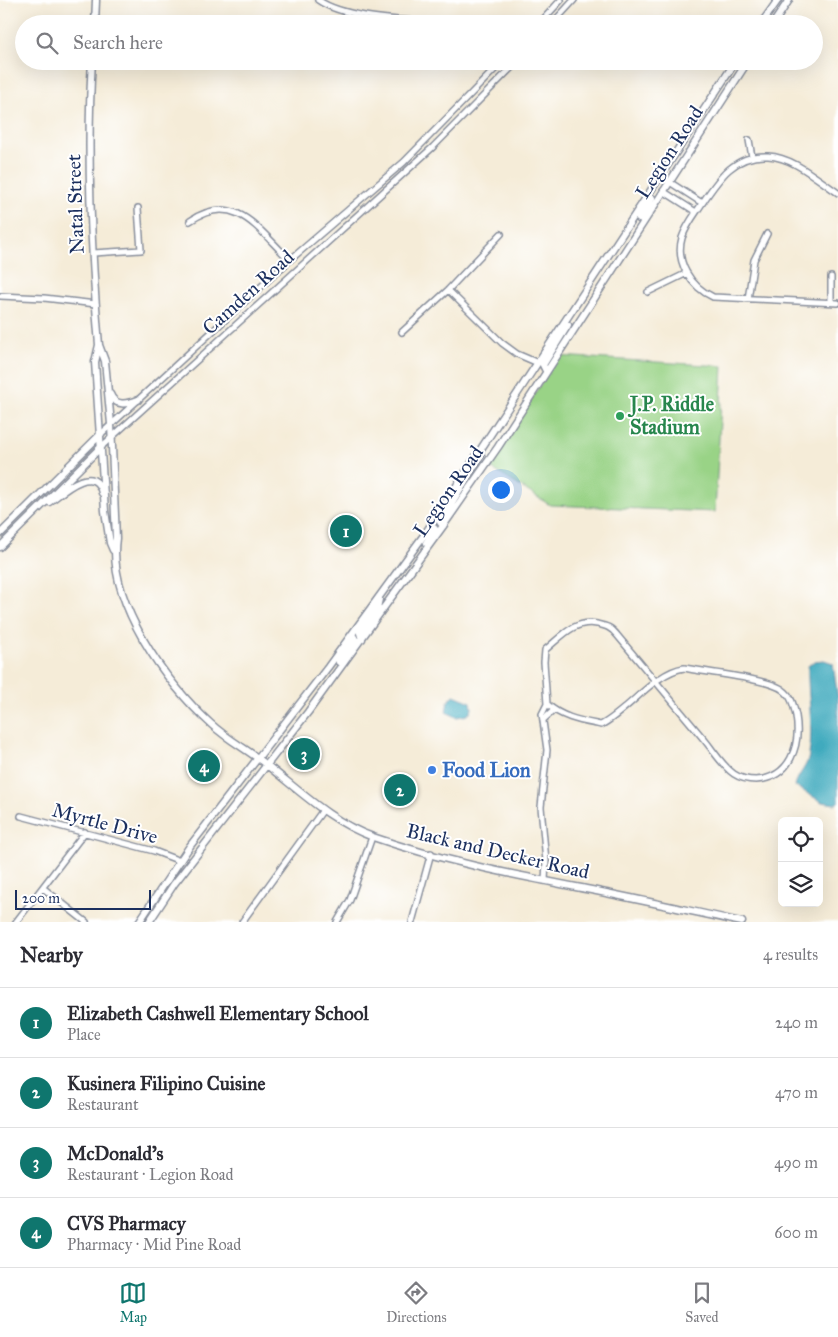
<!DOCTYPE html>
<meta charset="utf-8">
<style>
:root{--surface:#fff;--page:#f7f7f7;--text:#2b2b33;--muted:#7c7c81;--line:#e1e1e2;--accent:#0f766e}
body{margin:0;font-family:"IM FELL Great Primer",serif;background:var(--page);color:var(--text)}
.controls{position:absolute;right:15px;bottom:15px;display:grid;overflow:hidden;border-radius:8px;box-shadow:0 5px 20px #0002}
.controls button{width:45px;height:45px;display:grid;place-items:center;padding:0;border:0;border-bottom:1px solid var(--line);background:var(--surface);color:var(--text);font:25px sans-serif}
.scale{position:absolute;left:15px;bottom:12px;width:136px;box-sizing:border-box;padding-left:5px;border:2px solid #1b2f5e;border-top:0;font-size:14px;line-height:18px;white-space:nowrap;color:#1b2f5e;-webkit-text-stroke:4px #fff;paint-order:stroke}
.you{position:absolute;left:500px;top:489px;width:18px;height:18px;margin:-12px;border:4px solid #fff;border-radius:50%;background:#1a73e8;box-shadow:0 0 0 8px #1a73e833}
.badge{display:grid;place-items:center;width:32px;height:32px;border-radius:50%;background:var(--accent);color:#fff;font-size:16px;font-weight:700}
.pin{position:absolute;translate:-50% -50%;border:2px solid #fff;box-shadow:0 1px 5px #0006}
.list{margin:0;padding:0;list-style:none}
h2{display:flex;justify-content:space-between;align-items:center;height:65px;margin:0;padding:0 20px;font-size:21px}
h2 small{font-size:16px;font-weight:400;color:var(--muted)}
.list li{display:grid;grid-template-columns:32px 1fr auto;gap:15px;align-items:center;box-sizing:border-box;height:70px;padding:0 20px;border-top:1px solid var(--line)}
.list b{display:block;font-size:19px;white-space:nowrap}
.list p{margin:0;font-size:16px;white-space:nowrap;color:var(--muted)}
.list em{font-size:16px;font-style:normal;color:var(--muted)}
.icon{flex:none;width:28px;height:28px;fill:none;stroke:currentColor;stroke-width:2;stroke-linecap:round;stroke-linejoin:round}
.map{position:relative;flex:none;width:838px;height:922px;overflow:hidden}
.search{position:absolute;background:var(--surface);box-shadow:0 5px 20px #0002;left:15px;right:15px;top:15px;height:55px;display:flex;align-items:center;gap:12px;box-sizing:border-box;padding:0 18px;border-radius:28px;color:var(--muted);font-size:19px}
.sheet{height:345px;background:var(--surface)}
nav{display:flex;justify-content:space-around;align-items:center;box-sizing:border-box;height:70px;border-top:1px solid var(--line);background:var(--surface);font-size:14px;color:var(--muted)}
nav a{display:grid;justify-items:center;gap:2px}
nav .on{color:var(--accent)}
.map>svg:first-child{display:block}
.green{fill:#99d386;stroke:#5a8172}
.water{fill:#3faabe;stroke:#2d6c8e}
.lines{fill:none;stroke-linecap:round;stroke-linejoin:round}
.minor-casing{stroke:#888e9b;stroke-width:8}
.major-casing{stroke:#888e9b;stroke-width:9}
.minor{stroke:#fff;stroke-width:5}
.major{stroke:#fff;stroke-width:6}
.leisure-dot{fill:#2e9e5b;stroke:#fff;stroke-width:2}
.shop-dot{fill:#3f7fe0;stroke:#fff;stroke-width:2}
.labels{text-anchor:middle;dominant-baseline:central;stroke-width:4;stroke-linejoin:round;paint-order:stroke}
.street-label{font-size:20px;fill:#1b2f5e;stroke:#fff}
.leisure-label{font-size:20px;font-weight:bold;fill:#27864d;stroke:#fff;text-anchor:start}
.shop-label{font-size:20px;font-weight:bold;fill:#366cbe;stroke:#fff;text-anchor:start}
</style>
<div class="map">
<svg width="838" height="922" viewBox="0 0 838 922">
<rect width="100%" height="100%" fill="#fff"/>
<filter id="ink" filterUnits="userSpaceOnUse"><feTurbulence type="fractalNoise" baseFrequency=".02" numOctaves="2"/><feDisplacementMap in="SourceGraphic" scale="10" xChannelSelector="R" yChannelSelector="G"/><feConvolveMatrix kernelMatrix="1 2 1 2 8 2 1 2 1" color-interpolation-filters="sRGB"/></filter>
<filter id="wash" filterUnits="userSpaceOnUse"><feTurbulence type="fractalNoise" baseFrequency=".0096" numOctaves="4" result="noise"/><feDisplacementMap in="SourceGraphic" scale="20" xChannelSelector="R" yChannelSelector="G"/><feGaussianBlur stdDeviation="1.12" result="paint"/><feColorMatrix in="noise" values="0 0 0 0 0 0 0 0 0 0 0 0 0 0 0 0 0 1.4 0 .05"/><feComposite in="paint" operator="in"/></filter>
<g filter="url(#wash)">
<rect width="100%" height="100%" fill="#f5ecd8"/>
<path class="green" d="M558 356 723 366 715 512 550 505 489 467Z"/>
<path class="water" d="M824 660 833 663 838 700V802L835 804 822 802 795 786C797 775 808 766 809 755 814 725 807 696 808 666L814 661Z
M454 695 471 702 472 709 468 715 457 717 446 712 448 701Z"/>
</g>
<g filter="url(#ink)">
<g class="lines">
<g class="minor-casing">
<path id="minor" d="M318 0C348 21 416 20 453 24
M539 24 561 0
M552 24 574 0
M749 140 752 157
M668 181 702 203
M663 191 696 212
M838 193C817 179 793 157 768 156 735 154 719 178 703 202 696 213 686 225 682 238 675 262 691 287 713 297L838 303
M190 221C236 190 259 231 290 260
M93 253 141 250 138 208
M831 277V302
M448 290 502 343 517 354 538 363
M648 292 687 273
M0 296 44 298 96 304
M748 299 754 260 767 234
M402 332 448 290 501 234
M101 434 290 260 404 162 503 61
M102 446 433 147 518 61
M547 704 544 662 545 650C561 637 575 619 597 624 606 626 611 627 617 635 645 669 674 703 702 737 712 748 722 766 734 774 740 778 749 780 756 780 790 778 801 746 796 716 794 707 792 696 783 690 770 679 704 672 684 668 655 672 628 711 601 725 582 721 562 718 547 704
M543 720 554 710
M21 816 154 851 180 861
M545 881 546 861 541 807 547 750 542 714 547 704
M43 888 86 922
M16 922 85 832
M242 922 323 810
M337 922 350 900 372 837
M412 922 431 853"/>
</g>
<g class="major-casing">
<path id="major" d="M95 24 96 0
M761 24 778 0
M773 24 789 0
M92 61C86 156 91 251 99 345L105 361 111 424 116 538C107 601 166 684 211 724 228 740 250 751 268 766 301 792 333 823 373 837 442 861 515 875 586 889 638 899 690 911 742 922
M639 219 652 198
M99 345 95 362 105 511 110 543 113 550
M546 371 543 365 568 325
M110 394C115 407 127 404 138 400
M49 502C62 492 95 462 102 493
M443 526 440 522 481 455
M0 534 101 434
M426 543 435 529 431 525
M0 547 102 446
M362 639 360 633 377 608 379 599
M339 662 355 639 352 634
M139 922 190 846 328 667 427 531 736 61
M149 922 174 884 308 712 443 526 498 447 748 61"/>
</g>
<use href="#minor" class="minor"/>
<use href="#major" class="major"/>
</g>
</g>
<circle class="leisure-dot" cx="620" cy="416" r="5"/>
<circle class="shop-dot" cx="432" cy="770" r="5"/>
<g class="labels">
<g class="street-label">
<text transform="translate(669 152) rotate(-57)">Legion Road</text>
<text transform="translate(75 204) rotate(-92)">Natal Street</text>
<text transform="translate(248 292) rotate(-42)">Camden Road</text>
<text transform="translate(448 491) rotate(-55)">Legion Road</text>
<text transform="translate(105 823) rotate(15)">Myrtle Drive</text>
<text transform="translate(498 851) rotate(13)">Black and Decker Road</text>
</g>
<g class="leisure-label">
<text x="630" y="404">J.P. Riddle<tspan x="630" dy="23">Stadium</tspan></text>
</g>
<g class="shop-label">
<text x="442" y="770">Food Lion</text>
</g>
</g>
</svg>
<div class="controls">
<button><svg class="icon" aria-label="locate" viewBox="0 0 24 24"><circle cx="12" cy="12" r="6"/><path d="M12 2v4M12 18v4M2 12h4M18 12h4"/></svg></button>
<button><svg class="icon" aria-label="layers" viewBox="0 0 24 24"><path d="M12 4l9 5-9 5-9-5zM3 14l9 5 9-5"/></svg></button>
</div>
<div class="scale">200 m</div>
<div class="you"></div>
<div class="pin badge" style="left:346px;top:531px">1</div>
<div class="pin badge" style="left:400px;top:790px">2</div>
<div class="pin badge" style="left:304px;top:754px">3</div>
<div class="pin badge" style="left:204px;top:766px">4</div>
<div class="search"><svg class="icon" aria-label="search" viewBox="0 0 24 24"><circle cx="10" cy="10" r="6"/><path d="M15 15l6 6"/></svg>Search here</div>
</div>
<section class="sheet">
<h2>Nearby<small>4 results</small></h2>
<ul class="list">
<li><span class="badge">1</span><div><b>Elizabeth Cashwell Elementary School</b><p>Place</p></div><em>240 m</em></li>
<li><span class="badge">2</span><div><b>Kusinera Filipino Cuisine</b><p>Restaurant</p></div><em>470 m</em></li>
<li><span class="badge">3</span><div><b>McDonald's</b><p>Restaurant · Legion Road</p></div><em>490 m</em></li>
<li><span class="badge">4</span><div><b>CVS Pharmacy</b><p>Pharmacy · Mid Pine Road</p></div><em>600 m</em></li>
</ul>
</section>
<nav>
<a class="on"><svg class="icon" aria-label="map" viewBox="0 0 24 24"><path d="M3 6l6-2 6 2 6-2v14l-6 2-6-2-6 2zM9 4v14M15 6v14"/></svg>Map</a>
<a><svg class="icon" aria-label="directions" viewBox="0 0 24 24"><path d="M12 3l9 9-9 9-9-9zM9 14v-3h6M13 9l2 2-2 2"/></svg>Directions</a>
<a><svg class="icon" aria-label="saved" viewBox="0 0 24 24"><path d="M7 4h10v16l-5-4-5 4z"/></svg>Saved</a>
</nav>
